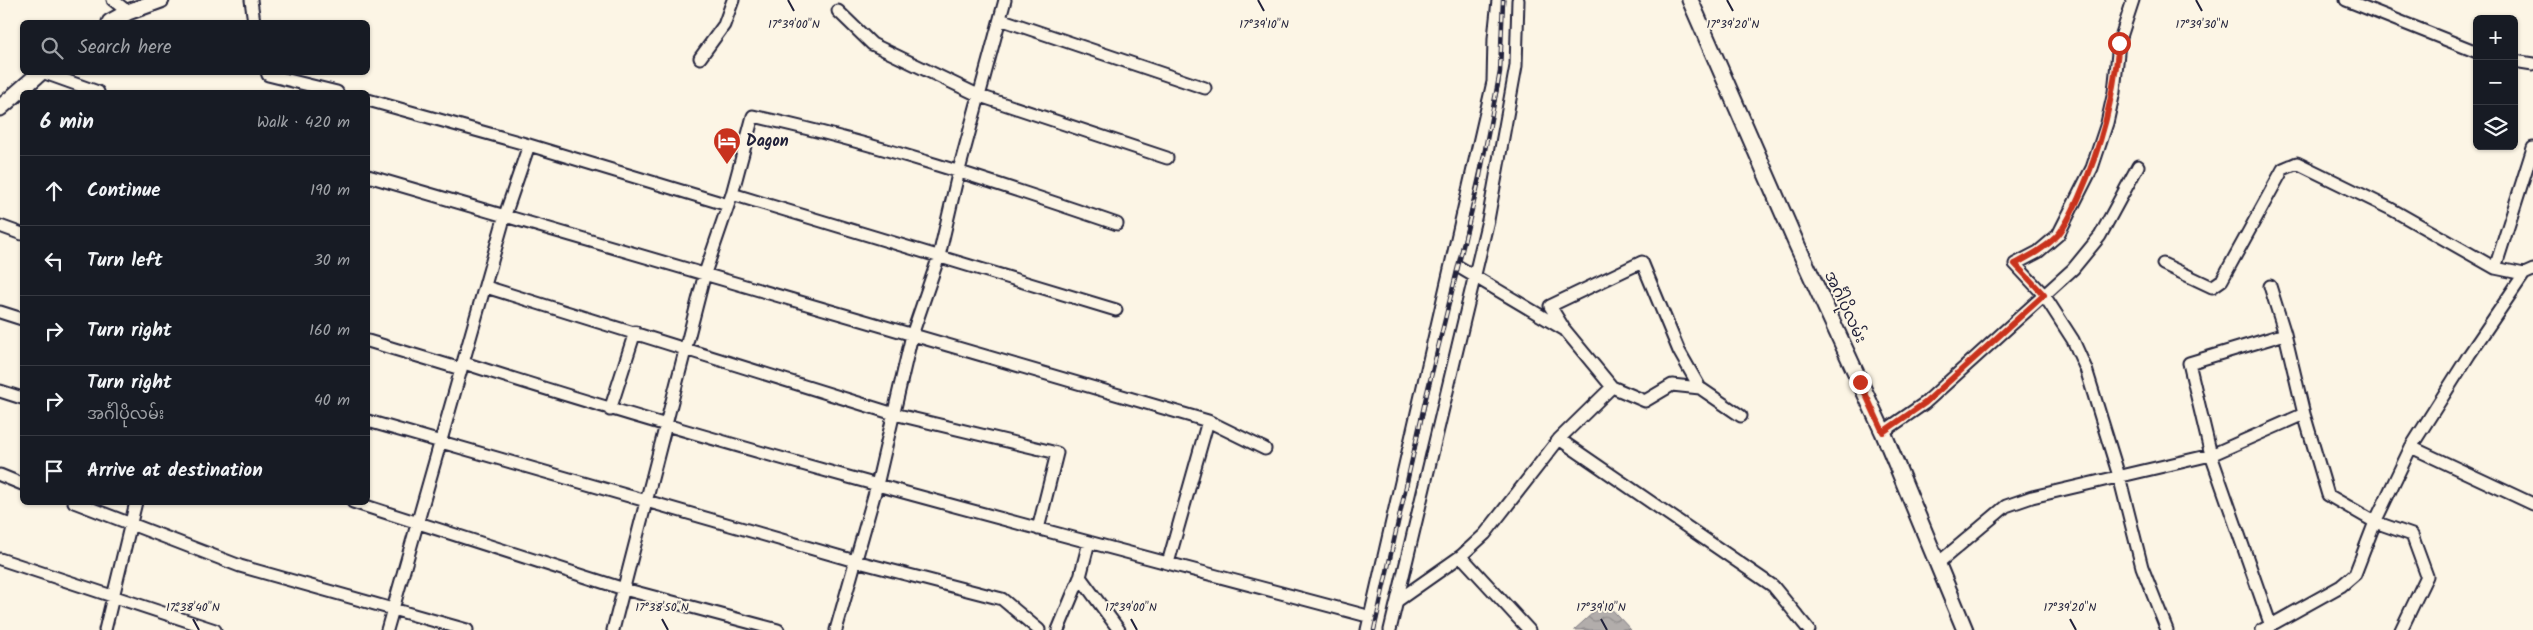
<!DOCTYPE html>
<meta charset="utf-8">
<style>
:root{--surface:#171b24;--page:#242831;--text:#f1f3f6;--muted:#9ea1a6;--line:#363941}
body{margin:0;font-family:Kalam,"Noto Sans Myanmar",sans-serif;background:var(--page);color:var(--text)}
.controls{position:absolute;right:15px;top:15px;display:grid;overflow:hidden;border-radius:8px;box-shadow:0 1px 4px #0004}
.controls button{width:45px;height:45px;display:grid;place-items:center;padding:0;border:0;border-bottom:1px solid var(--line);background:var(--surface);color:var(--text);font:25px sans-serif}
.stop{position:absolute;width:15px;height:15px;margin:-11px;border:4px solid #c8321e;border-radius:50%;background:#fff}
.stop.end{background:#c8321e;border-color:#fff;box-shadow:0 1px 5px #0008}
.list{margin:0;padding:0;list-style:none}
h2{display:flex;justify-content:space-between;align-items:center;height:65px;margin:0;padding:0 20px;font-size:21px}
h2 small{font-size:16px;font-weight:400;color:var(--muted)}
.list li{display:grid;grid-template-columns:32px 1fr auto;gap:15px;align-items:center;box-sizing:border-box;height:70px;padding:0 20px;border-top:1px solid var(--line)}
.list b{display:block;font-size:19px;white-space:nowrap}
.list p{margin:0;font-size:16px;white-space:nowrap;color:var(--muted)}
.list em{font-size:16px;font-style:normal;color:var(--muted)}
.icon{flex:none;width:28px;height:28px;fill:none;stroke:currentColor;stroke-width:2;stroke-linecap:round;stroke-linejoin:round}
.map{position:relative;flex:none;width:2533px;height:630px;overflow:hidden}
.search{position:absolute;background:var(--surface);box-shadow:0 1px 4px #0004;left:20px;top:20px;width:350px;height:55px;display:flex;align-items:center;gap:12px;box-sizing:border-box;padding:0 18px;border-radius:8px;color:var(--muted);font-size:19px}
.panel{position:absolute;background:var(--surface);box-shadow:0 1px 4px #0004;left:20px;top:90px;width:350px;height:415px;border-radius:8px}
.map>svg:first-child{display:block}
.water{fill:url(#water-waves);stroke:#78757e}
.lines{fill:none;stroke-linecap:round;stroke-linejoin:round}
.minor-casing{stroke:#22223b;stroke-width:15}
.major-casing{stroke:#22223b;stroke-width:19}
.minor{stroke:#fcf5e5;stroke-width:11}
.major{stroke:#fcf5e5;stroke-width:15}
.rail-casing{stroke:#22223b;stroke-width:4.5}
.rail{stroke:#fcf5e5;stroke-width:2.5;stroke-dasharray:8;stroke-linecap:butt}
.route{stroke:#c8321e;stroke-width:6}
.ticks{fill:none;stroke:#22223b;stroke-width:2}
.labels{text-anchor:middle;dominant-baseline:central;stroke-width:4;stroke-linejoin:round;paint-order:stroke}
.poi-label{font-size:16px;font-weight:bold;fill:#22223b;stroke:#fcf5e5;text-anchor:start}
.street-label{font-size:16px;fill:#22223b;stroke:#fcf5e5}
.ticks-label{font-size:12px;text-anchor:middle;fill:#22223b;stroke:#fcf5e5;stroke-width:4;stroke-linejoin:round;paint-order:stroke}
</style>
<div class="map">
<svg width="2533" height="630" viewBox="0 0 2533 630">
<defs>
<pattern id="water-waves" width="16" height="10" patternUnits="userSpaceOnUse" patternTransform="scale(1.25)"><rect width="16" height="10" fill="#b2adab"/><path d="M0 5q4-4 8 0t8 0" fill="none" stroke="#908c8c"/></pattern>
</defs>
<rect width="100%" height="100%" fill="#fcf5e5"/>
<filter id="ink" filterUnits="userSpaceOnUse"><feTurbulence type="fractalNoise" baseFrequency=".02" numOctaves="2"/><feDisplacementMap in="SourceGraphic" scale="10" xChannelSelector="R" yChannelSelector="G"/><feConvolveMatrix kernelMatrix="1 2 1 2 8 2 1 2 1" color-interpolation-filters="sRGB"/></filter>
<g filter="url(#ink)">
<path class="water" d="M1605 602 1631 630H1574Z"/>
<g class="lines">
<g class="minor-casing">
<path id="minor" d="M113 0 128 12
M251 0 254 22
M2133 0 2119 43 2114 92 2107 123 2092 168 2058 235 2038 252 2015 264 2044 295 2073 340 2086 369 2119 476 2142 567 2167 630
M2346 0 2477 52
M838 11 872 44 980 96 1167 158
M1000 19 1205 88
M700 58 724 25 733 0
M2514 61 2533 64
M42 72 98 92
M267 72 268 75 337 92
M368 100 529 145 728 205
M368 176 1208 421 1265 449
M732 194 1116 310
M0 226 22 234
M1452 263 1565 330 1612 387 1645 401 1672 385 1700 388 1741 416
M2163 264 2212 287 2222 280 2283 169 2297 163 2391 209 2495 268 2524 274
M2495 268 2533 148
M2270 286 2285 334 2304 414 2328 495 2375 522 2412 535 2427 576 2401 630
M486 287 894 414 1057 453 1038 529
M0 312 22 319
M1563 327 1550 306 1642 262 1679 351 1700 388
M368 341 461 369
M464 363C763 459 1068 536 1371 617
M0 391 22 398
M610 410 635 332
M368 421 855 561 1002 599 1039 630
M1883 432 1925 403 2073 269 2100 236 2138 166
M1559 439 1773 586 1809 630
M2411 447 2533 504
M0 475 22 484
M74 502 240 566 467 630
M353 502 624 589 778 630
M1461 556 1529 630
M0 559 215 630
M1168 563 1208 421
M1937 564 2006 506 2032 497 2211 455 2304 414
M1080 577 1119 630
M1397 601 1461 556 1485 534 1559 439 1612 387
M2271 626 2211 455 2189 363 2285 334
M105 630 136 502
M387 630 505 215 529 145
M613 630 705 273 732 194 753 116C877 143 997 183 1117 224
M836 630 877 485 912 335 939 256 959 170 1005 0
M1058 630 1080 577 1089 542
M1367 630 1493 82 1494 38 1498 0
M1390 630 1488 220 1516 66 1518 0
M2262 630 2341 586 2355 574 2375 522 2411 447 2469 355 2524 274 2533 270"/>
</g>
<g class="major-casing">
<path id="major" d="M1690 0 1797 245 1883 432 1965 630
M110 22 128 12 161 0
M0 108 41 72"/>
</g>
<use href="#minor" class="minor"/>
<use href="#major" class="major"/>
<g class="rail-casing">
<path id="rail" d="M1374 630 1426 397 1479 181 1500 72 1503 0"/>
</g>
<use href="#rail" class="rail"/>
</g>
</g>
<g class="lines" filter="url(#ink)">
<path class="route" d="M1860 382 1883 432 1925 403 2044 295 2015 264C2030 256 2044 249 2056 237 2066 227 2073 210 2079 197 2102 145 2113 99 2119 43"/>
</g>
<path class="ticks" d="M788 0 794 11M1258 0 1264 11M1727 0 1733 11M2196 0 2202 11M193 619 199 630M662 619 668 630M1131 619 1137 630M1601 619 1607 630M2070 619 2076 630"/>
<defs>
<g id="hotel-pin" transform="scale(1.4375)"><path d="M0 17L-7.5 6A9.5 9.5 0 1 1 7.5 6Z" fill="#c8321e" stroke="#fcf5e5"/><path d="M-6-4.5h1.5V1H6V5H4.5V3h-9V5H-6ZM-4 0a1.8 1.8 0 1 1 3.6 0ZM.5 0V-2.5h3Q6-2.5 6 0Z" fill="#fff"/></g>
</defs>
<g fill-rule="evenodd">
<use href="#hotel-pin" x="727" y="141"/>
</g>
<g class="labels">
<g class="poi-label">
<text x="746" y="141">Dagon</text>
</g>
<g class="street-label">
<text transform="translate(1845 307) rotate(65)">အင်္ဂါပိုလမ်း</text>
</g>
</g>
<g class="ticks-label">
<text x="794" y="28">17°39'00"N</text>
<text x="1264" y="28">17°39'10"N</text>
<text x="1733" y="28">17°39'20"N</text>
<text x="2202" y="28">17°39'30"N</text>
<text x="193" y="611">17°38'40"N</text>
<text x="662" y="611">17°38'50"N</text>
<text x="1131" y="611">17°39'00"N</text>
<text x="1601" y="611">17°39'10"N</text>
<text x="2070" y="611">17°39'20"N</text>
</g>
</svg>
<div class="controls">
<button>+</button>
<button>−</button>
<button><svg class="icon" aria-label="layers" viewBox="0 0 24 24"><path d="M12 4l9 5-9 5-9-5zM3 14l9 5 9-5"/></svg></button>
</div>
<div class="stop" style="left:2119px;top:43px"></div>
<div class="stop end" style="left:1860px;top:382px"></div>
<div class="search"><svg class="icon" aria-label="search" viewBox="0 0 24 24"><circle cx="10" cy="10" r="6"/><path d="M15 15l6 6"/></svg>Search here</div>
<section class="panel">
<h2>6 min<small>Walk · 420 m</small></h2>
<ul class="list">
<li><svg class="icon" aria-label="ahead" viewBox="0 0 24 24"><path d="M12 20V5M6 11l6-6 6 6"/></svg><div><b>Continue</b></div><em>190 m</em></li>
<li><svg class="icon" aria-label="left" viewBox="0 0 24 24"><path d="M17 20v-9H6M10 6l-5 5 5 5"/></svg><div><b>Turn left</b></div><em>30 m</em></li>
<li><svg class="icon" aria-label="right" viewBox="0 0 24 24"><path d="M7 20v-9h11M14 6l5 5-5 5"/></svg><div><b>Turn right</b></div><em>160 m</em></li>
<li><svg class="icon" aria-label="right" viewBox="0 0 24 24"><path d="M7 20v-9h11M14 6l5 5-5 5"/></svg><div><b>Turn right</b><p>အင်္ဂါပိုလမ်း</p></div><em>40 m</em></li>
<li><svg class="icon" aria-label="arrive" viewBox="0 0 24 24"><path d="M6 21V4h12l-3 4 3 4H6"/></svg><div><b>Arrive at destination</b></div></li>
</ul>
</section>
</div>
